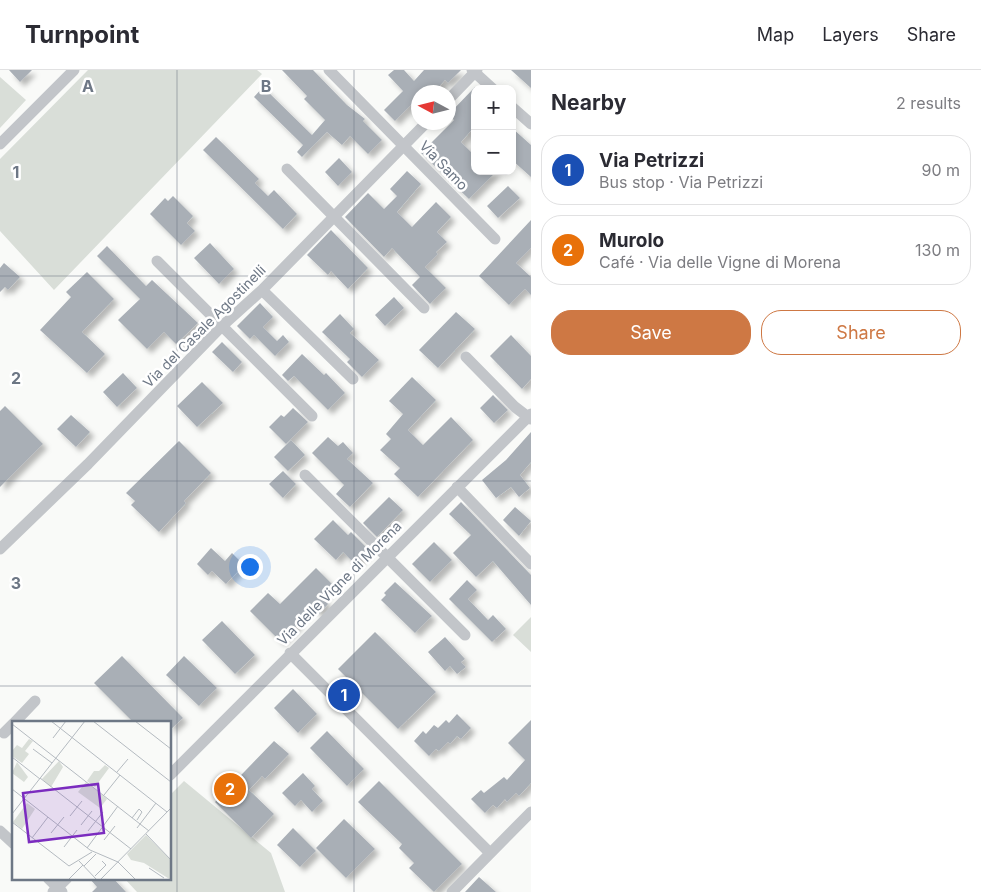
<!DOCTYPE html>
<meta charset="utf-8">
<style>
:root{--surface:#fff;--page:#f7f7f7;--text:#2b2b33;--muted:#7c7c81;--line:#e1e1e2;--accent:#ce7844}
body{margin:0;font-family:Inter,sans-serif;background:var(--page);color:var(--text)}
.controls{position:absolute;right:15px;top:15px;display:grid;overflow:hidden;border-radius:10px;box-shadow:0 2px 8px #0003}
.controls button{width:45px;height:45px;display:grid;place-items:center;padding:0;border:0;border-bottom:1px solid var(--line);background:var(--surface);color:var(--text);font:25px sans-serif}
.compass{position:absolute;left:411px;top:15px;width:45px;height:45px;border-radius:50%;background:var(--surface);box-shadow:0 2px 8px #0003;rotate:277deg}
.you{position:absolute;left:249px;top:496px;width:18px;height:18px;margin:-12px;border:4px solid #fff;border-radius:50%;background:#1a73e8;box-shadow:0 0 0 8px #1a73e833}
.badge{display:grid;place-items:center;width:32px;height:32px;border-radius:50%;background:var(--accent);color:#fff;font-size:16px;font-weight:700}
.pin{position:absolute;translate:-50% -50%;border:2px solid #fff;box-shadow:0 1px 5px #0006}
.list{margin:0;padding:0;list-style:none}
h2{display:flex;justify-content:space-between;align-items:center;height:65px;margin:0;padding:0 20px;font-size:21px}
h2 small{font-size:16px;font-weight:400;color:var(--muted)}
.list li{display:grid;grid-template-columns:32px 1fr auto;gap:15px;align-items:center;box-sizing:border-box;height:70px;margin:0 10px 10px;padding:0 10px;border:1px solid var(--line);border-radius:20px}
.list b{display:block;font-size:19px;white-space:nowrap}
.list p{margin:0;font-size:16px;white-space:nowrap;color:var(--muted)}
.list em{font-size:16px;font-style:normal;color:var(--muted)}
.actions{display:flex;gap:10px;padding:15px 20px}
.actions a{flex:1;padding:11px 0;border:1px solid var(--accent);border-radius:20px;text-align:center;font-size:18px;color:var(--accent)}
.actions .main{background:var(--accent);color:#fff}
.map{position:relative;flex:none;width:531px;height:822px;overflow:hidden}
header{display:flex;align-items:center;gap:30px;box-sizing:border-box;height:70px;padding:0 25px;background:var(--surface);border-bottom:1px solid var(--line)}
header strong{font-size:24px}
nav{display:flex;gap:28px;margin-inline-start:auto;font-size:18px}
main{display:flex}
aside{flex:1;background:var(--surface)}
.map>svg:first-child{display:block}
.green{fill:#d9ded8}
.building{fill:#a9afb6;filter:url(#shadow)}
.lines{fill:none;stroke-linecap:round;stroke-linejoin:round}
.minor{stroke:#c2c5c9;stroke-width:11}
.grid{fill:none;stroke:#6d7785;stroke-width:1;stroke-opacity:0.55}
.labels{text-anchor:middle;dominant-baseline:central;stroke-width:5;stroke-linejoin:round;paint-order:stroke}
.street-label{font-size:14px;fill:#6d7785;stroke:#fff}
.inset-road{fill:none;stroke:#b4bac0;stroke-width:1}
.view{fill:#7b2cbf;fill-opacity:0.15;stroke:#7b2cbf;stroke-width:2.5}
.inset-edge{fill:none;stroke:#6d7785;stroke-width:2.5}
.grid-label{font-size:16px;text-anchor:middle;font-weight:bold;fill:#6d7785;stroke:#fff;stroke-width:5;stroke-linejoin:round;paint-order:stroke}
</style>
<header>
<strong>Turnpoint</strong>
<nav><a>Map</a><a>Layers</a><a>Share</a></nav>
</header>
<main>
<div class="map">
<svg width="531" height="822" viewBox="0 0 531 822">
<defs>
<filter id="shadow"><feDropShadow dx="4.5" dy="4.5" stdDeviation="2.5" flood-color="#0004"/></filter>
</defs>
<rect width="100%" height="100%" fill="#f9faf8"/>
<path class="green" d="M88 0H257L262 4 54 220 0 161V89Z
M0 7 26 30 0 58Z
M531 547V582L513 565Z
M184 711 271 783 285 822H137L124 808H170V725Z"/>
<path class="building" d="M9 0H32L20 12Z
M282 0H313L347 35 365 49 363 51 382 70 368 84 350 66 342 75 327 62 302 87 297 82 303 75 254 27 263 17 312 65 325 50 304 29 307 26Z
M394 0H404L414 11 424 0H461L448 13 445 10 434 22H418V28L395 51 384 40 403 21 388 5Z
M511 0H531V18Z
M475 17V56L461 72 475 86V101H497L469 129 421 83 454 50 448 45Z
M512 58 531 75V107L512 90Z
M216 67 259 109 255 113 268 126 274 120 297 144 283 159 203 80Z
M339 88 352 102 338 116 325 102Z
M407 101 421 114 397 142 412 157 436 132 451 147 437 162 447 172 436 182 438 184 425 197 446 218 430 234 412 215 420 207 392 178 384 187 345 147 368 123 384 139 397 126 390 119Z
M508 116 520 128 498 148 487 136Z
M173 126 193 146 187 153 195 161 181 175 150 144 165 128 168 131Z
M531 150V178L516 193 531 207V225L525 219 509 235 479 206Z
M331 160 368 198 348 219 331 201 328 205 307 185Z
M210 173 234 199 219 214 194 188Z
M107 176 146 216 152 210 198 253 176 274 164 262 147 279 118 250 140 229 97 186Z
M4 193 20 207 8 220 5 217 0 222V198Z
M87 202 114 229 82 262 105 284 87 303 40 260 71 227 66 222Z
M394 227 404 238 385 256 375 245Z
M260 233 273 247 263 257 277 271 283 265 289 272 275 286 254 265 250 269 237 256Z
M456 242 475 259 438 298 419 280Z
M340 244 354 259 350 263 379 290 362 307 347 292 350 289 322 262Z
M511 265 531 286V309L522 319 490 286Z
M222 272 242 292 233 302 212 282Z
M302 284 324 305 326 303 345 323 328 340 294 306 288 311 282 305Z
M123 303 137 318 117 337 103 322Z
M412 307 436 330 408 360 423 375 451 347 473 370 418 427 394 404 400 398 380 380 391 369 386 364 403 344 389 331Z
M202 312 223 333 197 357 177 336Z
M493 325 508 340 494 353 480 338Z
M5 336 43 374 0 417V341Z
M293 338 308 352 286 374 269 357 281 345 284 347Z
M71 345 90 362 76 377 57 359Z
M531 362V392L520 405 530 418 519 427 511 417 496 428 482 410 506 390Z
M328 367 338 376 343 372 353 383 347 389 373 413 350 437 336 424 344 415 312 383Z
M291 370 305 385 288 401 274 387Z
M179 371 211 403 184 431 186 433 159 462 131 435 135 431 126 423Z
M283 401 296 414 283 428 269 414Z
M389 427 403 440 377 467 363 453Z
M461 432 531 505V535L493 491 476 507 453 483 471 465 449 444Z
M515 437 531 451 519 466 503 450Z
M333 450 348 465 351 462 369 480 355 494 343 482 336 490 314 469Z
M434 472 452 490 430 512 412 494Z
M211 478 225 491 232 483 244 495 226 514 212 501 208 505 197 494Z
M316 498 334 516 322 528 328 534 319 544 312 536 297 551 299 553 281 572 250 541 268 523 280 534Z
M467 510 477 520 468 529 488 550 493 545 506 559 492 572 449 529Z
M395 512 432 546 415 563 381 530 386 525 384 523Z
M222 551 255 585 235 604 202 570Z
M375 562 436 622 398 659 338 599Z
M445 567 465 589 461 592 466 597 457 604 450 596 445 601 428 582Z
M122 586 183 648 170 660V652H133L94 613Z
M184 586 217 618 199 636 166 605Z
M293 619 317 644 298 663 274 638Z
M457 644 471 658 461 669 457 666 450 674 448 672 439 681 436 679 429 686 414 671 423 661 426 664 434 655 438 658 446 650 449 653Z
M531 650V713L519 726 516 723 507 732 505 729 497 738 493 735 485 743 471 729 481 720 484 723 504 707 507 710 525 690 508 673Z
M327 661 364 699 347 716 310 678Z
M274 671 289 684 265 709 262 706 249 720 274 744 251 768 215 732Z
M303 703 315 716 312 719 323 731 312 742 301 730 295 736 282 723Z
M379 711 462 794 434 822 409 798 414 793 399 778 402 774 358 732Z
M344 749 375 779 346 808 316 778Z
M293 758 316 781 300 797 277 775Z
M479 807 496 822H465Z
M89 808H113L126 822H92L97 817Z"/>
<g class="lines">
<path class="minor" d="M329 0 495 169
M472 0 493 19
M448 30 477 0
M512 37 531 54
M0 74 74 0
M287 99 424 238
M157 191 312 346
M262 220 353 309
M466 287 515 337 531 349
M305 405 465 565
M457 417 531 494
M0 479 88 394 221 257 262 220 427 52
M290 583 490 783
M15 652 35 631
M4 663 14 653
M170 705 531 344
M0 761 14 774
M48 808 62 822
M53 822 67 808
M452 822 531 742"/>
</g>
<path class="grid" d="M177 0V822M354 0V822M0 206H531M0 411H531M0 616H531"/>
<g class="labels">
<g class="street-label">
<text transform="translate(444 95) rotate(46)">Via Samo</text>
<text transform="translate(204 256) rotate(-45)">Via del Casale Agostinelli</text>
<text transform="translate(339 513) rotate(-45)">Via delle Vigne di Morena</text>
</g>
</g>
<g transform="translate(12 651)">
<rect width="159" height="159" fill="#f9faf8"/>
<path d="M17 18 21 20 13 30 17 33 10 42 0 35V30L5 24 10 27ZM47 40 51 46 39 66 30 58ZM5 41 16 56 12 61 0 52ZM93 44 97 47 83 66 75 60 82 50H87ZM74 61 95 78 88 87 66 71ZM15 82 23 88 10 108 1 101ZM134 114 159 139V159L132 142 119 139 115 133Z" fill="#d9ded8"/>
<path class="inset-road" d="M39 0 155 91M81 0 159 61M123 0 159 28M0 3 137 110M41 17 54 0M21 28 40 42M0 36 28 58M105 51 116 38M28 57 119 128M0 68 78 129 106 141 124 159M92 74 108 54M0 93 73 0M58 95 70 80M120 97 127 88 130 91 125 99M0 101 57 145 80 131M69 104 80 90M125 107 144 82M76 110 91 91M39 112 52 96M134 113 159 139M20 117 36 96M92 119 103 105M52 126 65 109M75 127 106 85M67 140 85 159M72 145 84 133M137 147 152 157M83 155 94 144 90 140M56 159 71 144M88 159 159 87"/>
<path class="view" d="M86 63 92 112 17 121 11 72Z"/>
<rect width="159" height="159" class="inset-edge"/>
</g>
<g class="grid-label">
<text x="88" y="22">A</text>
<text x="266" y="22">B</text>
<text x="16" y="108">1</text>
<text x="16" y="314">2</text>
<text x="16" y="519">3</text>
</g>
</svg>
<div class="controls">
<button>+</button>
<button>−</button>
</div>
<svg class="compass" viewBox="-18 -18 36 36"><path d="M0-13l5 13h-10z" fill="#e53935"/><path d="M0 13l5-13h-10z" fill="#7c7c81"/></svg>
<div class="you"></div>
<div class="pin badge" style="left:344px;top:625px;background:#1a4fb4">1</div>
<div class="pin badge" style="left:230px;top:719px;background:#e8710a">2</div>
</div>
<aside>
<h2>Nearby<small>2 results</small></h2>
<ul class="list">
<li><span class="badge" style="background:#1a4fb4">1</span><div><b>Via Petrizzi</b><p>Bus stop · Via Petrizzi</p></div><em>90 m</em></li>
<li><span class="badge" style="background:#e8710a">2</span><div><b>Murolo</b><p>Café · Via delle Vigne di Morena</p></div><em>130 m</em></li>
</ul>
<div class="actions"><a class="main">Save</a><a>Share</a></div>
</aside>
</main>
